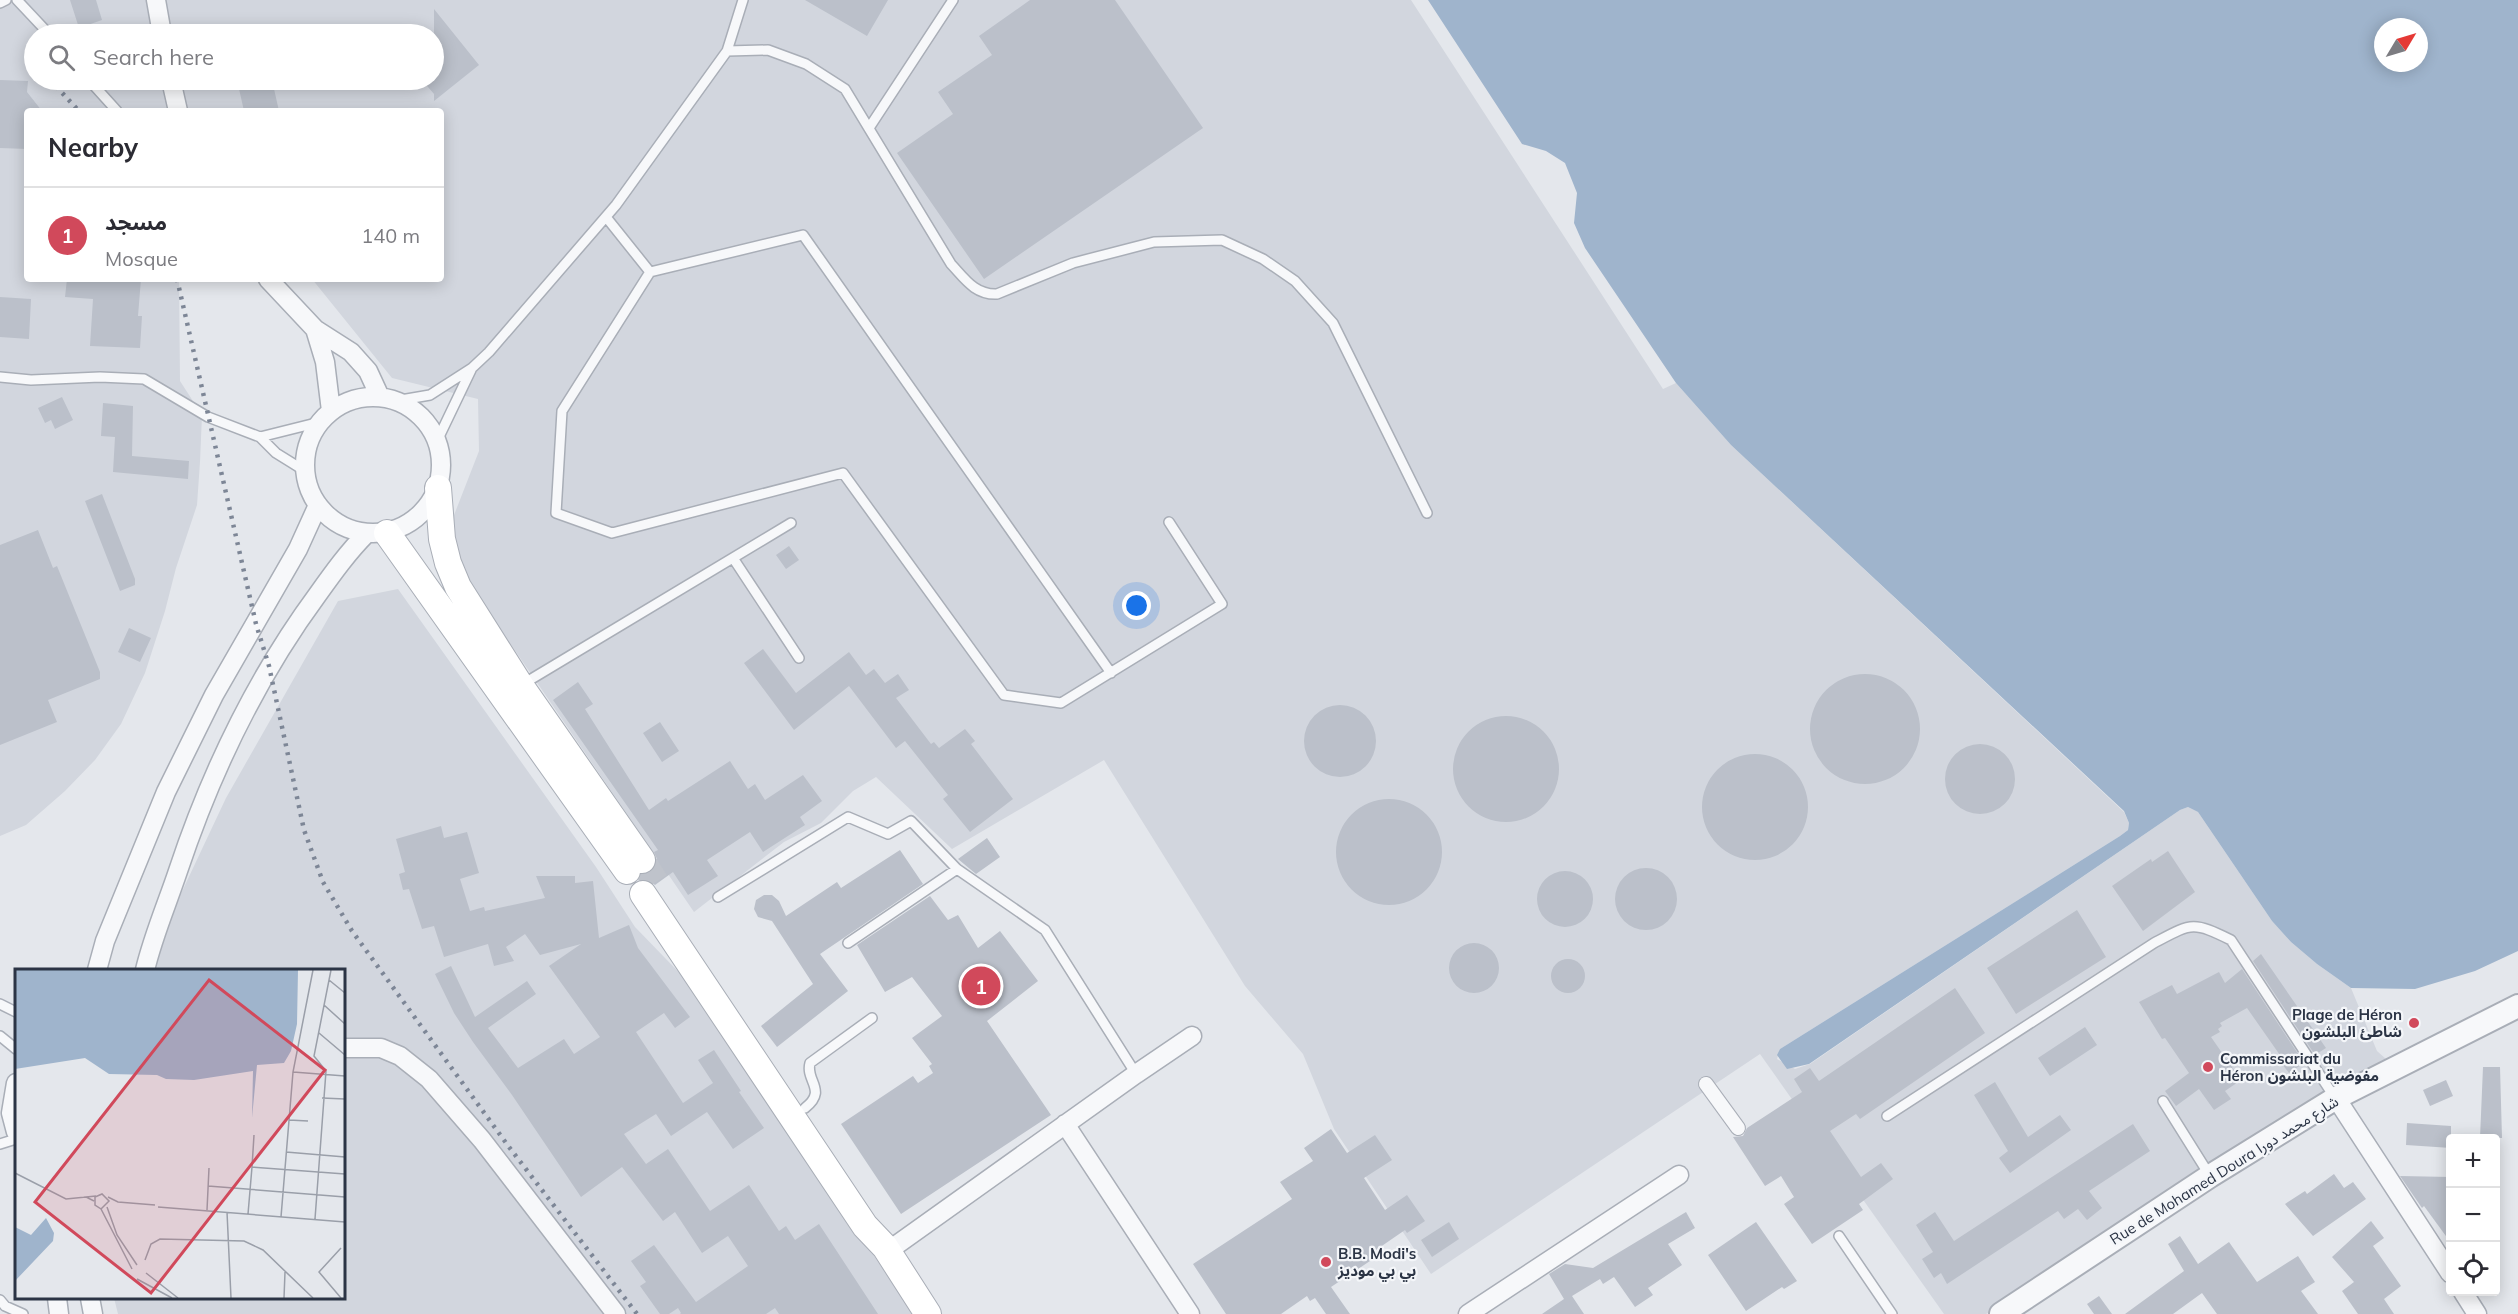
<!DOCTYPE html>
<meta charset="utf-8">
<style>
:root{--surface:#fff;--page:#f7f7f7;--text:#2b2b33;--muted:#7c7c81;--line:#e1e1e2;--accent:#d1495b}
body{margin:0;font-family:Mulish,"Noto Sans Arabic",sans-serif;background:var(--page);color:var(--text)}
.controls{position:absolute;right:18px;bottom:18px;display:grid;overflow:hidden;border-radius:6px;box-shadow:0 3px 15px #0003}
.controls button{width:54px;height:54px;display:grid;place-items:center;padding:0;border:0;border-bottom:2px solid var(--line);background:var(--surface);color:var(--text);font:30px sans-serif}
.compass{position:absolute;left:2374px;top:18px;width:54px;height:54px;border-radius:50%;background:var(--surface);box-shadow:0 3px 15px #0003;rotate:52deg}
.you{position:absolute;left:1137px;top:606px;width:21px;height:21px;margin:-15px;border:4px solid #fff;border-radius:50%;background:#1a73e8;box-shadow:0 0 0 9px #1a73e833}
.badge{display:grid;place-items:center;width:39px;height:39px;border-radius:50%;background:var(--accent);color:#fff;font-size:20px;font-weight:700}
.pin{position:absolute;translate:-50% -50%;border:3px solid #fff;box-shadow:0 2px 6px #0006}
.list{margin:0;padding:0;list-style:none}
h2{display:flex;justify-content:space-between;align-items:center;height:78px;margin:0;padding:0 24px;font-size:26px}
h2 small{font-size:20px;font-weight:400;color:var(--muted)}
.list li{display:grid;grid-template-columns:39px 1fr auto;gap:18px;align-items:center;box-sizing:border-box;height:96px;padding:0 24px;border-top:2px solid var(--line)}
.list b{display:block;font-size:22px;white-space:nowrap}
.list p{margin:0;font-size:20px;white-space:nowrap;color:var(--muted)}
.list em{font-size:20px;font-style:normal;color:var(--muted)}
.icon{flex:none;width:33px;height:33px;fill:none;stroke:currentColor;stroke-width:2;stroke-linecap:round;stroke-linejoin:round}
.map{position:relative;flex:none;width:2518px;height:1314px;overflow:hidden}
.search{position:absolute;background:var(--surface);box-shadow:0 3px 15px #0003;left:24px;top:24px;width:420px;height:66px;display:flex;align-items:center;gap:15px;box-sizing:border-box;padding:0 21px;border-radius:33px;color:var(--muted);font-size:22px}
.panel{position:absolute;background:var(--surface);box-shadow:0 3px 15px #0003;left:24px;top:108px;width:420px;height:174px;border-radius:6px}
.map>svg:first-child{display:block}
.built{fill:#d2d6de;fill-rule:evenodd}
.water{fill:#9fb4cc;fill-rule:evenodd}
.building{fill:#bbc0ca}
.lines{fill:none;stroke-linecap:round;stroke-linejoin:round}
.secondary-tunnel{stroke:#bfc3cb;stroke-width:26;stroke-dasharray:26 13;stroke-linecap:butt}
.service-casing{stroke:#a9aeb7;stroke-width:12}
.pedestrian-casing{stroke:#a9aeb7;stroke-width:16}
.minor-casing{stroke:#a9aeb7;stroke-width:21}
.tertiary-casing{stroke:#a9aeb7;stroke-width:26}
.secondary-casing{stroke:#a9aeb7;stroke-width:28}
.service{stroke:#f7f8fa;stroke-width:9}
.pedestrian{stroke:#f7f8fa;stroke-width:14}
.minor{stroke:#f7f8fa;stroke-width:18}
.tertiary{stroke:#f7f8fa;stroke-width:22}
.secondary{stroke:#fff;stroke-width:26}
.rail{stroke:#7d8696;stroke-width:4.5;stroke-dasharray:3 6;stroke-linecap:butt}
.poi-dot{fill:#d1495b;stroke:#f4f6f9;stroke-width:2}
.labels{text-anchor:middle;dominant-baseline:central;stroke-width:4.5;stroke-linejoin:round;paint-order:stroke}
.poi-label{font-size:15px;font-weight:bold;fill:#2b3445;stroke:#f4f6f9;text-anchor:start}
.street-label{font-size:15px;fill:#2b3445;stroke:#f4f6f9}
.inset-road{fill:none;stroke:#9a9fa9;stroke-width:1.5}
.view{fill:#d1495b;fill-opacity:0.15;stroke:#d1495b;stroke-width:3}
.inset-edge{fill:none;stroke:#2b3445;stroke-width:3}
</style>
<div class="map">
<svg width="2518" height="1314" viewBox="0 0 2518 1314">
<rect width="100%" height="100%" fill="#e4e7ec"/>
<path class="built" d="M0 0H1411L1663 389 1676 383 1731 445 2124 812 2129 823 2128 830 2120 836 1780 1049 1777 1059 1795 1069 1810 1064 2180 810 2188 807 2198 812 2272 921 2291 942 2317 964 2351 988 2377 1051 2386 1059 2336 1098 1986 1314H1944L1760 1054 1431 1274 1334 1129 1303 1054 1245 986 1104 760 952 849 876 777 853 791 821 823 784 842 694 912 466 579 449 528 479 451 478 399 392 378 312 279H441V111H27V279H179L180 381 202 415 200 462 197 505 176 568 165 611 145 673 121 724 95 760 65 791 26 825 0 836ZM34 34H434V80H34Z
M398 589 596 867 635 927 697 991 913 1314H118L114 1298H344V970H147L146 968 226 798 338 601Z"/>
<path class="water" d="M1428 0H2518V951L2475 971 2415 989 2351 988 2317 964 2291 942 2272 921 2198 812 2188 807 2180 810 1809 1064 1787 1069 1777 1055 1780 1049 2120 836 2128 830 2129 823 2124 811 1731 445 1676 383 1585 248 1574 223 1577 193 1565 163 1546 151 1522 144ZM2383 27H2419V63H2383Z"/>
<path class="building" d="M70 0H96L102 20 79 28Z
M805 0H888L867 36Z
M1030 0H1115L1203 128 984 279 897 153 953 114 938 92 992 55 979 36Z
M434 9 479 65 434 101V94L422 80H434Z
M0 80 28 81 27 92 42 111H27V149L0 148Z
M237 80H272L279 111H244Z
M67 279H141L138 316H142L140 348 90 346 93 299 65 297Z
M0 297 31 299 29 339 0 337Z
M62 397 73 420 55 429 51 420 45 423 38 408Z
M103 403 133 406 132 456 189 461 188 479 113 472 115 437 101 436Z
M102 494 135 579V585L120 591 85 501Z
M38 530 53 568 57 566 100 672V679L48 700 57 722 0 745V545Z
M789 546 799 560 786 569 776 555Z
M129 628 151 638 140 662 118 652Z
M763 649 796 693 849 652 866 675 874 669 885 683 898 674 909 690 896 698 931 744 934 742 939 748 965 729 975 741 971 744 1013 799 970 832 943 799 948 795 905 741 896 748 849 686 794 730 744 663Z
M1810 729a55 55 0 1 1 110 0a55 55 0 1 1-110 0Z
M578 682 593 704 585 709 649 810 666 798 668 801 730 761 748 789 755 784 765 800 803 775 822 801 800 817 805 825 763 852 750 832 707 860 718 876 688 895 673 872 655 885 649 880H638L641 875 650 873 655 867 657 859 654 852 658 850 553 700Z
M1304 741a36 36 0 1 1 72 0a36 36 0 1 1-72 0Z
M1453 769a53 53 0 1 1 106 0a53 53 0 1 1-106 0Z
M660 722 679 751 662 762 643 733Z
M1945 779a35 35 0 1 1 70 0a35 35 0 1 1-70 0Z
M1702 807a53 53 0 1 1 106 0a53 53 0 1 1-106 0Z
M1336 852a53 53 0 1 1 106 0a53 53 0 1 1-106 0Z
M441 826 444 838 467 832 479 873 460 879 470 911 484 907 485 911 545 898 536 876H575V883L593 881 599 938 629 925 638 948 690 1017 675 1028 664 1013 636 1032 683 1103 713 1083 698 1060 714 1050 741 1091 739 1092 764 1128 733 1149 707 1112 671 1136 656 1114 624 1134 646 1164 668 1149 710 1211 749 1185 779 1231 786 1226 795 1240 819 1224 878 1314H779L775 1308 766 1314H680L681 1313 678 1308 669 1314H660L640 1286 646 1282 631 1261 654 1245 696 1302 748 1266 728 1236 702 1253 675 1212 663 1221 622 1167 581 1197 512 1095 473 1042 454 1013 435 974 451 966 475 1017 527 981 536 994 488 1028 518 1068 564 1039 574 1054 600 1037 549 966 581 944 540 955 525 934 506 947 514 961 494 966 488 944 444 957 434 926 422 929 409 889 403 890 399 874 405 872 396 839Z
M987 838 1000 857 976 874 958 859Z
M900 850 923 884 820 954 848 991 777 1047 761 1026 813 984 772 921 758 917 754 909 756 900 764 895H772L779 901 786 916 837 882 841 888Z
M2168 851 2195 892 2143 931 2112 886 2151 859 2152 862Z
M1615 899a31 31 0 1 1 62 0a31 31 0 1 1-62 0Z
M1537 899a28 28 0 1 1 56 0a28 28 0 1 1-56 0Z
M930 896 948 920 958 915 978 948 1000 931 1038 981 987 1021 1051 1115 901 1214 841 1124 913 1076 918 1083 933 1073 929 1066 932 1064 912 1038 942 1016 912 977 885 992 857 945Z
M2077 910 2106 957 2016 1014 1987 968Z
M1449 968a25 25 0 1 1 50 0a25 25 0 1 1-50 0Z
M2261 954 2326 1048 2315 1055 2253 961Z
M1551 976a17 17 0 1 1 34 0a17 17 0 1 1-34 0Z
M2242 969 2304 1063 2289 1073 2279 1060 2282 1058 2247 1008 2220 1023 2222 1026 2218 1029 2220 1032 2211 1037 2241 1080 2225 1091 2231 1099 2214 1110 2199 1089 2176 1106 2165 1091 2189 1073 2165 1038 2162 1039 2139 1002 2172 985 2177 994 2219 972 2225 983Z
M1955 988 1985 1033 1860 1119 1856 1114 1830 1131 1861 1177 1881 1163 1893 1179 1859 1204 1863 1210 1812 1244 1784 1204 1794 1197 1781 1176 1765 1186 1733 1137 1743 1136 1747 1128 1802 1092 1794 1079 1810 1068 1819 1081Z
M2085 1027 2097 1045 2050 1076 2038 1058Z
M2483 1067H2500L2502 1138H2480Z
M2446 1080 2453 1096 2430 1106 2423 1090Z
M1995 1082 2028 1137 2060 1115 2071 1130 2010 1173 1999 1158 2008 1151 1974 1095Z
M2407 1123 2451 1126V1148L2406 1145Z
M2133 1124 2150 1151 2089 1191 2102 1208 2087 1220 2078 1209 2064 1219 2058 1211 1947 1284 1941 1273 1934 1278 1922 1259 1933 1252 1916 1225 1935 1212 1954 1241Z
M1331 1129 1347 1153 1375 1135 1392 1160 1364 1178 1385 1210 1407 1195 1425 1221 1407 1233 1405 1230 1373 1252 1376 1257 1331 1287 1350 1314H1326L1315 1298 1310 1301 1307 1296 1281 1314H1226L1193 1264 1292 1199 1280 1182 1313 1161 1304 1148Z
M2334 1174 2344 1188 2353 1182 2366 1199 2313 1236 2285 1204 2305 1191 2307 1194Z
M2400 1176 2451 1177V1243L2424 1206 2422 1208Z
M1686 1212 1695 1228 1668 1244 1682 1265 1648 1288 1653 1295 1635 1307 1614 1277 1603 1284 1600 1279 1572 1296 1584 1314H1542L1564 1299 1549 1274 1565 1264 1593 1268Z
M2371 1221 2384 1238 2373 1246 2401 1286 2384 1299 2394 1314H2358L2342 1291 2354 1282 2332 1257Z
M1449 1222 1459 1239 1432 1257 1421 1240Z
M1756 1222 1797 1281 1784 1289 1782 1287 1746 1311 1708 1255Z
M2180 1236 2198 1264 2229 1242 2257 1282 2298 1256 2315 1282 2301 1291 2318 1314H2217L2202 1293 2173 1314H2125L2184 1271 2168 1244Z
M2099 1296 2112 1314H2094L2087 1304Z"/>
<g class="lines">
<path class="secondary-tunnel" d="M642 860 657 884"/>
<g class="service-casing">
<path id="service" d="M17 0 49 34
M0 3 6 0
M727 51 768 50 806 64 845 89 951 264C965 279 975 295 997 294L1073 263 1154 242 1222 240 1263 259 1295 281 1333 323 1427 513
M89 80 117 111
M869 128 953 0
M606 217 650 272 562 411 556 513 612 533 843 473 1004 695 1061 703 1222 604 1169 522
M650 272 803 235 1111 673
M0 377 31 380 100 377 144 379 208 417 260 437 276 453 305 471
M395 401 430 395 472 368 489 352 616 205 727 51 743 0
M260 437 320 422
M437 441 471 370
M733 558 799 658
M523 684 791 523
M718 897 848 817 888 834 911 821 957 869 1045 930 1136 1074
M848 943 957 869
M0 1004 16 1012
M0 1036 16 1049
M2163 1101 2210 1176
M805 1108C828 1090 805 1081 810 1063L872 1018
M1887 1116 2154 943C2192 923 2192 921 2231 940L2335 1098
M0 1144 16 1139
M1839 1236 1892 1314
M0 1300 5 1306 23 1314"/>
</g>
<g class="pedestrian-casing">
<path id="pedestrian" d="M1706 1084 1738 1128"/>
</g>
<g class="minor-casing">
<path id="minor" d="M156 0 162 34
M171 80 178 111
M268 279 315 329
M305 465a68 68 0 1 1 136 0a68 68 0 1 1-136 0Z
M331 411 325 362 315 329 351 352 368 371 380 397
M97 970 105 941 166 792 214 695 298 549 318 505
M145 970C153 936 167 904 178 871 211 772 256 678 318 594 333 573 348 552 367 533
M344 1048H381L400 1056 429 1079 482 1140 616 1314
M16 1083 11 1113 16 1132
M2336 1098 2450 1273
M1065 1124 1190 1314
M888 1251 1136 1074 1192 1036
M2463 1292 2477 1314
M57 1298 59 1314
M90 1298 93 1314
M1468 1314 1679 1175"/>
</g>
<g class="tertiary-casing">
<path id="tertiary" d="M2001 1314 2210 1176 2336 1098 2518 1006"/>
</g>
<g class="secondary-casing">
<path id="secondary" d="M438 488 442 539 448 563 458 587 520 685 642 860
M387 533 627 871
M643 894 865 1226 885 1247 928 1314"/>
</g>
<use href="#service" class="service"/>
<use href="#pedestrian" class="pedestrian"/>
<use href="#minor" class="minor"/>
<use href="#tertiary" class="tertiary"/>
<use href="#secondary" class="secondary"/>
<path class="rail" d="M50 80 79 111
M177 279 256 624 269 666 304 830 323 882 352 931 509 1147 637 1314"/>
</g>
<g class="poi-dot">
<circle cx="2414" cy="1023" r="6"/>
<circle cx="2208" cy="1067" r="6"/>
<circle cx="1326" cy="1262" r="6"/>
</g>
<g class="labels">
<g class="poi-label">
<text x="2402" y="1014" text-anchor="end">Plage de Héron<tspan x="2402" dy="17">شاطئ البلشون</tspan></text>
<text x="2220" y="1058">Commissariat du<tspan x="2220" dy="17">Héron مفوضية البلشون</tspan></text>
<text x="1338" y="1253">B.B. Modi's<tspan x="1338" dy="17">بي بي موديز</tspan></text>
</g>
<g class="street-label">
<text transform="translate(2224 1170) rotate(-32)">Rue de Mohamed Doura شارع محمد دورا</text>
</g>
</g>
<g transform="translate(15 969)">
<rect width="330" height="330" fill="#e4e7ec"/>
<path d="M0 1H283L282 55 276 82 269 94 242 96 237 149 238 102 179 111 151 110 142 106 94 105 70 89 0 100ZM31 249 39 264 38 272 0 312V258L16 266Z" fill="#9fb4cc"/>
<path class="inset-road" d="M314 11 330 24M309 36 330 55M304 64 330 86M278 103 330 107M307 129 330 130M274 151 293 152M271 183 330 188M237 198 239 166M0 204 51 230 71 228M193 217 330 228M93 228 103 233 140 236M79 232 71 228 81 227M92 238 102 266 122 296M143 238 330 253M86 240 94 232 87 225 80 228V236L86 240 117 300M192 241 194 199M212 243 216 329M233 245 237 198 330 205M266 248 278 103 298 1M300 250 311 102 299 87 316 1M326 279 304 303 326 329M130 291 136 275 145 270 229 272 248 281 298 329M131 304 163 329M122 310 157 329M269 329 270 303"/>
<path class="view" d="M194 11 310 101 136 324 20 233Z"/>
<rect width="330" height="330" class="inset-edge"/>
</g>
</svg>
<div class="controls">
<button>+</button>
<button>−</button>
<button><svg class="icon" aria-label="locate" viewBox="0 0 24 24"><circle cx="12" cy="12" r="6"/><path d="M12 2v4M12 18v4M2 12h4M18 12h4"/></svg></button>
</div>
<svg class="compass" viewBox="-18 -18 36 36"><path d="M0-13l5 13h-10z" fill="#e53935"/><path d="M0 13l5-13h-10z" fill="#7c7c81"/></svg>
<div class="you"></div>
<div class="pin badge" style="left:981px;top:986px">1</div>
<div class="search"><svg class="icon" aria-label="search" viewBox="0 0 24 24"><circle cx="10" cy="10" r="6"/><path d="M15 15l6 6"/></svg>Search here</div>
<section class="panel">
<h2>Nearby<small></small></h2>
<ul class="list">
<li><span class="badge">1</span><div><b>مسجد</b><p>Mosque</p></div><em>140 m</em></li>
</ul>
</section>
</div>
